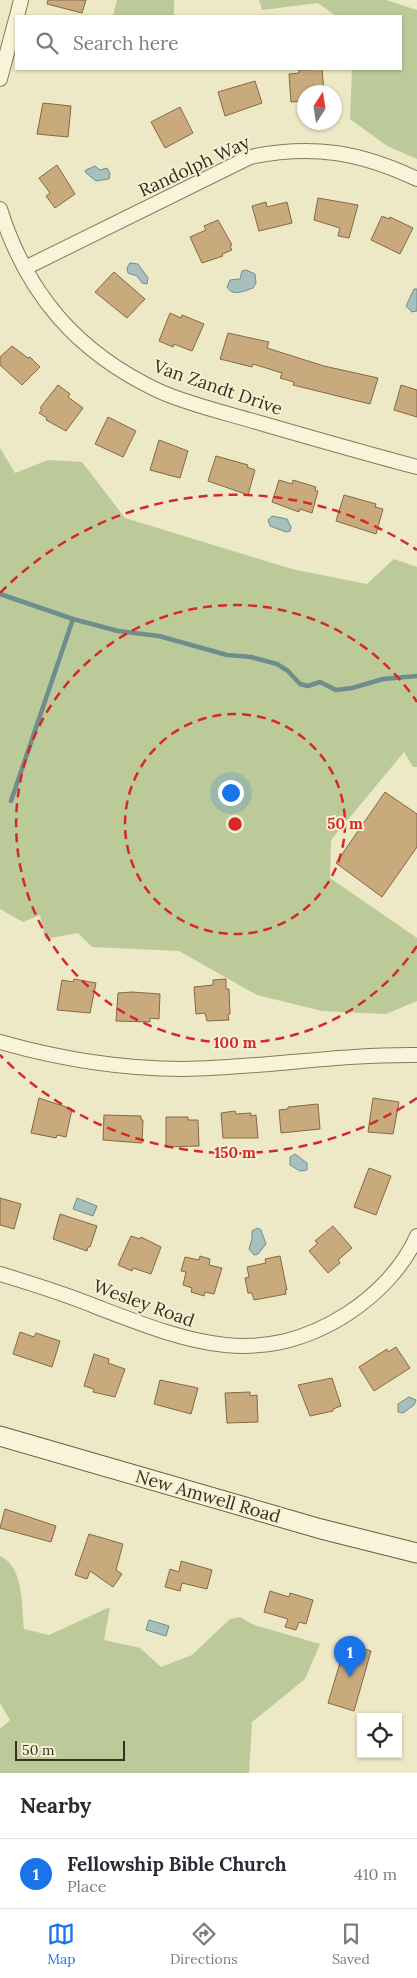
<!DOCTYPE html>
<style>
:root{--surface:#fff;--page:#f2f2f3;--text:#2b2b33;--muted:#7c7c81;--line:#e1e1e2;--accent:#1a73e8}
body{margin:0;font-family:Lora,serif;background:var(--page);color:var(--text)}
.controls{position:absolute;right:15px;bottom:15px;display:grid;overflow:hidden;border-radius:0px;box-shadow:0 1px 4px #0004}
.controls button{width:45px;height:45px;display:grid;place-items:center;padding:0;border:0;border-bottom:1px solid var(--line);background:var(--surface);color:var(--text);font:25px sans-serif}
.compass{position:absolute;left:297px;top:85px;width:45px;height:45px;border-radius:50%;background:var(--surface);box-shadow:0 1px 4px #0004;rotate:12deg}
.scale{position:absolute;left:15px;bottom:12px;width:110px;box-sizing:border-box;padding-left:5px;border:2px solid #38301f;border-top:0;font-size:14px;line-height:18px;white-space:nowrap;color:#38301f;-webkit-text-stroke:4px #f4f1d5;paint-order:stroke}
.you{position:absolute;left:230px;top:792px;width:18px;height:18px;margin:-12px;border:4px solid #fff;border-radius:50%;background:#1a73e8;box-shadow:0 0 0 8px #1a73e833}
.badge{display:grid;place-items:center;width:32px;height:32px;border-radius:50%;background:var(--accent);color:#fff;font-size:16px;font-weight:700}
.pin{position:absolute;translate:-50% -41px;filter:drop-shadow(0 1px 2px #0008)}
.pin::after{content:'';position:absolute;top:26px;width:18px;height:15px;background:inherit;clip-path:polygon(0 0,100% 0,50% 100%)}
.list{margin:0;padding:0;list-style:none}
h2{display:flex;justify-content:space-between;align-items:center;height:65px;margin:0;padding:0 20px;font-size:21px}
h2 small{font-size:16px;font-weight:400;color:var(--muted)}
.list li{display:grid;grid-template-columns:32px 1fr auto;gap:15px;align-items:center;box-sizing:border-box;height:70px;padding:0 20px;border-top:1px solid var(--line)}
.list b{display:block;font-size:19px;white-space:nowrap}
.list p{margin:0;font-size:16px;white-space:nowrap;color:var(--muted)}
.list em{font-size:16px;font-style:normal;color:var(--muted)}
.icon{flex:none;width:28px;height:28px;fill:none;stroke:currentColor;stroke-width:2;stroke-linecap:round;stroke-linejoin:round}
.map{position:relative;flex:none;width:417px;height:1773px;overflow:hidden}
.search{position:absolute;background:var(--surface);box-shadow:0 1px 4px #0004;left:15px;right:15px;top:15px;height:55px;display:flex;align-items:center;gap:12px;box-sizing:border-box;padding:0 18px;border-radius:0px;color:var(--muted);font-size:19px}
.sheet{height:135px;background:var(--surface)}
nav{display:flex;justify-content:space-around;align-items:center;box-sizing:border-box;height:70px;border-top:1px solid var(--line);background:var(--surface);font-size:14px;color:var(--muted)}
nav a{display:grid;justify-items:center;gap:2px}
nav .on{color:var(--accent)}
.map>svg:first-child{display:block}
.green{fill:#bcca9a}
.water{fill:#a7c0bd;stroke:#6e8e8c}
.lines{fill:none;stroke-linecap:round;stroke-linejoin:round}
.stream{stroke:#6e8e8c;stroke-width:4.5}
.building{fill:#c9aa7d;stroke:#856943}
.street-casing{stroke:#877b5c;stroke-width:16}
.secondary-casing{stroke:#695c3f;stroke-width:21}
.street{stroke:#f8f4d9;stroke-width:14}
.secondary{stroke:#f8f4d9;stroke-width:19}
.ring{fill:none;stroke:#d62828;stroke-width:2.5;stroke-dasharray:9 6}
.labels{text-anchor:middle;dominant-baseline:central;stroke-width:4;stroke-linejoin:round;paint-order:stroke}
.street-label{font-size:18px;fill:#38301f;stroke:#f4f1d5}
.centre{fill:#d62828;stroke:#f4f1d5;stroke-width:2.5}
.ring-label{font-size:15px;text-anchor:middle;font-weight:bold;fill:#d62828;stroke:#f4f1d5;stroke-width:4;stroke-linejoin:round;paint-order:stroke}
</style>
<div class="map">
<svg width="417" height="1773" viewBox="0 0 417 1773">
<rect width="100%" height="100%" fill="#ede8c6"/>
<path class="green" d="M117 0H174V16H113Z
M259 0H386L417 10V159L387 146 350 119 352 69H401V16H336L318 3 262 10Z
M0 448 15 473 48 460 82 462 125 518 292 569 367 584 394 559 417 567V767H413L404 752 331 840 330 878 417 938V1001L386 1014 322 1011 257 995 179 951 92 947 78 933 45 939 40 915 23 922 0 909Z
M0 1556C25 1568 21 1605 24 1629L49 1635 110 1607 104 1640 140 1648 161 1667 192 1655 230 1619 240 1617 254 1625 320 1644 305 1679 252 1722 249 1773H0V1729L10 1720 0 1703Z"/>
<path class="water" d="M95 166 100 170 107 168 110 174 109 179 96 181 85 172 86 170Z
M130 263 138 264 148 278 147 284 142 283 137 276 128 273 127 268Z
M246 270 255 274 256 283 253 288C244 291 233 297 227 287L230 280 240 279 242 271Z
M414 289H417V311L412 312 406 306Z
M272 516 287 519 291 527 290 531 286 532 270 526 268 520Z
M295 1154 307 1163V1170L300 1171 290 1165V1157Z
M77 1198 97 1206 93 1216 73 1209Z
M258 1228 261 1230 266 1244 258 1254 254 1255 249 1249 252 1239V1231Z
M409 1397 416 1400 414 1405 403 1413 398 1412V1404Z
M149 1620 169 1626 166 1636 146 1630Z"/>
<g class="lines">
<path class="stream" d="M0 594 73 619 118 631 159 636 227 655 251 657 277 664 288 671 300 684 308 686 320 682 336 690 352 688 383 679 417 676
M11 801 73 619"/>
</g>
<path class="building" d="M48 0H86L82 13 47 4Z
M322 69 324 92H304V101L291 102 289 74 299 73V70Z
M255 81 262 103 225 116 218 92Z
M43 103 71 106 68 137 37 134Z
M180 107 193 133 165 148 151 122Z
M57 165 75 194 55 208 46 196 50 193 39 178Z
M318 198 358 205 349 238 338 236 340 228 314 220Z
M266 202 267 207 287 202 292 223 259 231 252 206Z
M382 216 389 219 390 217 413 228 400 254 371 240Z
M218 220 232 245 230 246 232 250 222 254 223 256 202 263 190 237 206 230 204 226Z
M114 272 145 299 127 318 95 292Z
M170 313 181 318 182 315 204 324 192 351 174 344 173 347 159 341Z
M228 333 269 342 267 348 324 366 378 378 370 404 293 385 294 382 280 378 282 373 253 364 252 367 220 359Z
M12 346 28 358 30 357 40 367 22 385 0 365V357Z
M58 385 70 394 68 397 83 408 66 431 46 420 47 418 39 413 42 409 40 408Z
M401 385 417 390V417L394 410Z
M108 417 136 431 123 457 95 444Z
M159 440 188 451 180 478 150 470Z
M216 456 248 465 247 467 255 470 248 495 208 481Z
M279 480 292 484 293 480 316 487 315 490 318 491 312 513 300 509 299 512 272 502Z
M344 495 376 504 375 507 383 509 376 534 336 521Z
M385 792 417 814V847L382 897 336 863Z
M74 979 96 983 90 1013 57 1010 62 980 73 982Z
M226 979V989H229L230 1014 228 1015 229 1020 207 1021 205 1013 196 1014 194 987 213 985V980Z
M132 992 160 994 159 1019 150 1018V1022L116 1021 118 993Z
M39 1098 72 1109 66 1137 57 1135 56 1138 31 1133Z
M373 1098 399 1102 393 1134 368 1132Z
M318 1104 320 1129 281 1133 279 1110 288 1109V1107Z
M235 1111 236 1114 251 1113V1116L256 1115 258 1138H223L221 1113Z
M104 1115 141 1116V1120H143L142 1143 103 1140Z
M166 1117H188V1120H198L199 1146 166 1147Z
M369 1168 391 1176 376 1215 354 1207Z
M0 1198 21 1204 14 1229 0 1225Z
M60 1214 97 1226 90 1247H88L87 1251 53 1239Z
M333 1226 352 1248 338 1260 340 1263 328 1273 309 1251 318 1243 315 1241Z
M131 1236 140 1239 141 1237 161 1247 151 1274 133 1268 132 1271 118 1265Z
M200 1256 210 1259 209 1265 222 1268 214 1294 205 1292 204 1296 191 1292 192 1288 183 1285 186 1272 181 1271 185 1257 199 1260Z
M280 1256 287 1290H285L286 1294 254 1300 252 1293H248L245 1278 249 1277 247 1267 266 1263 265 1259Z
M20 1332 34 1337 36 1333 60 1341 52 1367 13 1354Z
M396 1347 410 1368 374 1391 359 1367 387 1349 388 1352Z
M94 1354 109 1359 108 1363 125 1369 115 1397 93 1392 94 1389 84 1386Z
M332 1378 341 1406 333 1409V1411L310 1416 298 1385Z
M160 1380 198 1388 191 1414 154 1404Z
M250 1392V1396L257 1395 258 1422 227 1423 225 1393Z
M5 1509 56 1526 51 1542 0 1528Z
M89 1534 123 1544 116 1570 122 1574 113 1587 90 1571 87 1579 75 1575Z
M181 1561 212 1570 207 1589 182 1583 180 1591 165 1587 170 1569 179 1572Z
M270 1591 289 1597 290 1593 313 1600 306 1624 299 1622 296 1630 285 1627 288 1619 264 1612Z
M346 1643 371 1651 354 1711 328 1703Z"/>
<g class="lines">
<g class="street-casing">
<path id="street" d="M17 16 21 0
M0 79 16 19
M0 209C27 295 78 353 159 391 190 405 227 413 260 423 312 438 364 453 417 467
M25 268 250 157C312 144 360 152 417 179
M0 1042C60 1059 120 1069 183 1069 261 1068 339 1054 417 1055
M0 1274C33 1284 65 1294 97 1307 186 1341 258 1371 347 1314 376 1295 403 1268 417 1236"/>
</g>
<g class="secondary-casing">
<path id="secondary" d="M0 1436 321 1529 417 1553"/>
</g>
<use href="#street" class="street"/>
<use href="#secondary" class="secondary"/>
</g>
<g class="ring">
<circle cx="235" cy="824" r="110"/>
<path d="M417 946A219 219 0 1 1 417 702"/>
<path d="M417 1098A329 329 0 0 1 0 1055M0 593A329 329 0 0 1 417 550"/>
</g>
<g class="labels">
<g class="street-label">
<text transform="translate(194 166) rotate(-25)">Randolph Way</text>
<text transform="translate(218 387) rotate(19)">Van Zandt Drive</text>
<text transform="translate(144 1303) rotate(20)">Wesley Road</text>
<text transform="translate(208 1496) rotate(16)">New Amwell Road</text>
</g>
</g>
<circle cx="235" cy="824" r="8" class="centre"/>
<g class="ring-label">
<text x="345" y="829">50 m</text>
<text x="235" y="1048">100 m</text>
<text x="235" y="1158">150 m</text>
</g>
</svg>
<div class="controls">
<button><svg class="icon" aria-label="locate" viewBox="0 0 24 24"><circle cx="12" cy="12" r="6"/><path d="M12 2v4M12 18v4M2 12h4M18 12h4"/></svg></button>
</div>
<svg class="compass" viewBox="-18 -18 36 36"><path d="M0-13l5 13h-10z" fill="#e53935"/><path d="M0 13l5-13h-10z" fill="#7c7c81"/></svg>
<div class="scale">50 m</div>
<div class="you"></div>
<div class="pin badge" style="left:350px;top:1677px">1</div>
<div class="search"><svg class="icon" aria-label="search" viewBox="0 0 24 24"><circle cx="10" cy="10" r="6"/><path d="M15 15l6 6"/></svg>Search here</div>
</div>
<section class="sheet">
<h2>Nearby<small></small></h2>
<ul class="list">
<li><span class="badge">1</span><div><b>Fellowship Bible Church</b><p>Place</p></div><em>410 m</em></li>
</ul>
</section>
<nav>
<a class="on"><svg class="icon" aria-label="map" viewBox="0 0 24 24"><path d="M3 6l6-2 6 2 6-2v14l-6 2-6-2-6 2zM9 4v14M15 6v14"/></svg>Map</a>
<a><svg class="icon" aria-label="directions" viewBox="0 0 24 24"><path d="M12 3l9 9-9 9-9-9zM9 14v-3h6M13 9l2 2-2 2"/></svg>Directions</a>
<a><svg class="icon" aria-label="saved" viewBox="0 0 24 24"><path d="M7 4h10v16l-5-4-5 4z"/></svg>Saved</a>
</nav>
